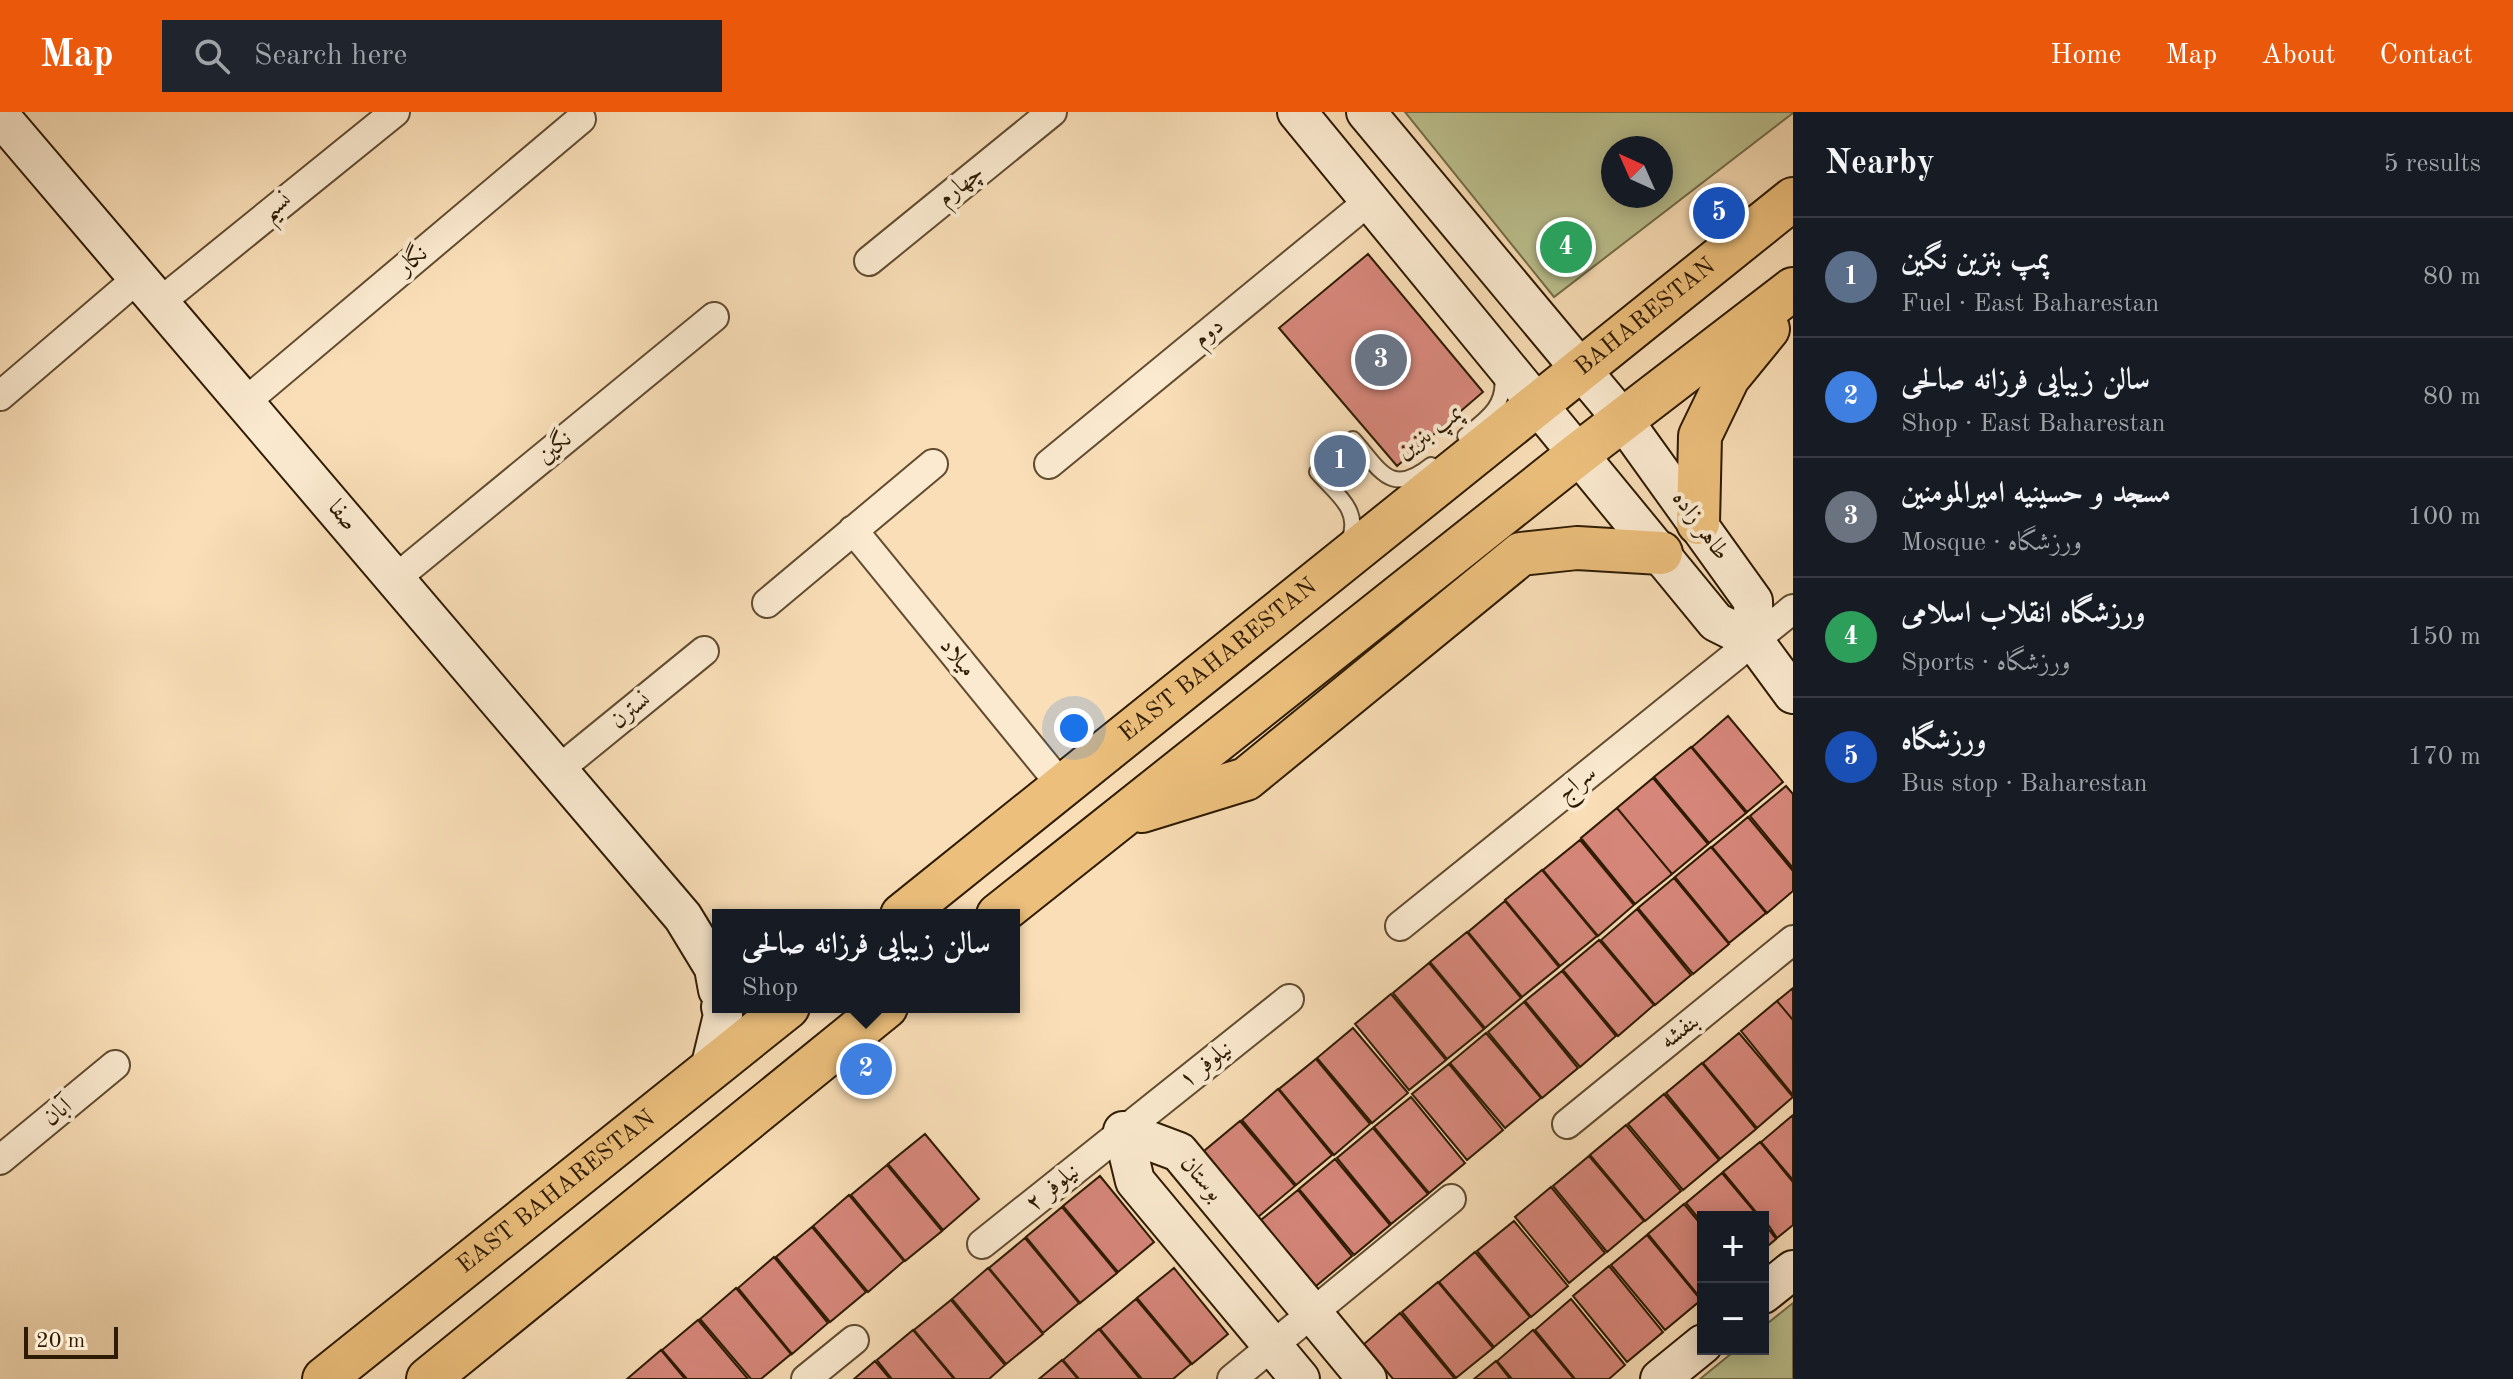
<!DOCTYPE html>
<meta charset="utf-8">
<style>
:root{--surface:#171b24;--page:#20242c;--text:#f1f3f6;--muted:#9ea1a6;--line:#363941;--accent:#ea580c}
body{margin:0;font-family:"Old Standard TT",Amiri,serif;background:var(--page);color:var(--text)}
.controls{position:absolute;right:24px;bottom:24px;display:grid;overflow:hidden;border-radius:0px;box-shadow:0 4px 20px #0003}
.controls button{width:72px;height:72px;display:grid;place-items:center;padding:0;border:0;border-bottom:2px solid var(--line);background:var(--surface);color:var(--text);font:40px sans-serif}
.compass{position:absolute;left:1601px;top:24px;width:72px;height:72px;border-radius:50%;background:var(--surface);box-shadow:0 4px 20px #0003;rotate:315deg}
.scale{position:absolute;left:24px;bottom:20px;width:94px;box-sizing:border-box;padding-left:8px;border:4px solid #2e1b03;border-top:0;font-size:22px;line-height:28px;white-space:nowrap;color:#2e1b03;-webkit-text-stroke:6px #fbead0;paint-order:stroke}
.you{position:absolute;left:1074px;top:616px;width:28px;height:28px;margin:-20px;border:6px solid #fff;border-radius:50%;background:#1a73e8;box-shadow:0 0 0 12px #1a73e833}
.badge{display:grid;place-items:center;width:52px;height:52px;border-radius:50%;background:var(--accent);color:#fff;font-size:26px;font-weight:700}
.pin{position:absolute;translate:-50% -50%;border:4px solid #fff;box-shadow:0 2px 8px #0006}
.popup{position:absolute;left:712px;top:797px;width:308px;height:104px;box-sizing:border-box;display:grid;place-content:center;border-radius:0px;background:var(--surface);filter:drop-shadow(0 2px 6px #0005);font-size:26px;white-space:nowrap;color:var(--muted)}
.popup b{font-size:30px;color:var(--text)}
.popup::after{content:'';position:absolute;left:50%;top:100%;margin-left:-16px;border:16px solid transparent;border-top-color:var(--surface)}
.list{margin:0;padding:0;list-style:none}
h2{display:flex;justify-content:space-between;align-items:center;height:104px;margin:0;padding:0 32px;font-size:34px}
h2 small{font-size:26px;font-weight:400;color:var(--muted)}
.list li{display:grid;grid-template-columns:52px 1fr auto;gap:24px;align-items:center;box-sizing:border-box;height:120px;padding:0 32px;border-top:2px solid var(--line)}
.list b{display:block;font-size:30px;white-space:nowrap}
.list p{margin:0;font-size:26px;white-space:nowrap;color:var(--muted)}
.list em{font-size:26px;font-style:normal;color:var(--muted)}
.icon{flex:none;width:44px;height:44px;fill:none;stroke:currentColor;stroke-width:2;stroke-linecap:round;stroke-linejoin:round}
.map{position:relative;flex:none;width:1793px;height:1267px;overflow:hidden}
header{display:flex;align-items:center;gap:48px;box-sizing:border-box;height:112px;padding:0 40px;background:var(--accent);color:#fff}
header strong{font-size:38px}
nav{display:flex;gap:44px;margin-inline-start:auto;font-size:28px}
.search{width:560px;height:72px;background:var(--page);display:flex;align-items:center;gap:20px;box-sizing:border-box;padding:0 28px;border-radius:0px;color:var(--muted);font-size:30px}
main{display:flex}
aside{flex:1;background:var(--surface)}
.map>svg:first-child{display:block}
.green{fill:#bcc18f;stroke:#756e49;stroke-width:2;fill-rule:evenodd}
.building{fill:#d7877b;stroke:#2e1b03;stroke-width:2}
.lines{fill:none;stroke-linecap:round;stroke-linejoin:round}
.lane-casing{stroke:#614c30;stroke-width:18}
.street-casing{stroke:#614c30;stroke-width:32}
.secondary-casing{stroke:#2e1b03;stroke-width:42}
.primary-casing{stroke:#2e1b03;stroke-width:46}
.lane{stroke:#fbead0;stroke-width:14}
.street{stroke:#fbead0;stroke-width:28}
.secondary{stroke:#fbead0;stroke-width:38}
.primary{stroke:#ecbf7c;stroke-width:42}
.labels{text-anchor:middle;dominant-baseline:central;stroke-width:8;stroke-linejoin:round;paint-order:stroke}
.street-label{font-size:24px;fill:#2e1b03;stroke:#fbead0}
</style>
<header>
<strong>Map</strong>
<div class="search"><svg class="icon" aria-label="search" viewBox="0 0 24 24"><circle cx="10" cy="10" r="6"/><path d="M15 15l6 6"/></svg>Search here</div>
<nav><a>Home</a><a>Map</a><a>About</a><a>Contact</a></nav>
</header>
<main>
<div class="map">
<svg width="1793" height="1267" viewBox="0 0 1793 1267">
<rect width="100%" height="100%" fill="#f9deb7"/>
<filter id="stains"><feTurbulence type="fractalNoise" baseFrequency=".0025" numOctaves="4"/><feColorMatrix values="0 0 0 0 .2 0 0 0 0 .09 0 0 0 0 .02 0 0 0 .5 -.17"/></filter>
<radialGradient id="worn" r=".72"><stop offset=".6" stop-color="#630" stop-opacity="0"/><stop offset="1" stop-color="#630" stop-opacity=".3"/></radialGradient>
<path class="green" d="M1405 0H1793V1L1554 185ZM1661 36V84H1613V36Z
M1793 1191V1267H1700L1737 1237H1763V1215Z"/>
<path class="building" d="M1368 142 1483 280 1397 354 1279 216Z
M1728 604 1783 670 1747 700 1692 635Z
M1691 635 1746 701 1709 731 1654 665Z
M1653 666 1708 732 1672 762 1617 696Z
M1786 674 1793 682V756L1750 704Z
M1617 696 1672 762 1635 792 1581 726Z
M1748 705 1793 759V779L1767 801 1712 735Z
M1580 728 1634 793 1598 824 1543 758Z
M1711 735 1766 801 1729 831 1675 765Z
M1542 758 1597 824 1560 854 1505 788Z
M1674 766 1729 832 1693 862 1638 796Z
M1505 789 1559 855 1522 885 1468 820Z
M1637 797 1691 863 1655 893 1601 828Z
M1467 820 1521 886 1485 916 1430 850Z
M1599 828 1654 893 1618 924 1563 858Z
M1429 851 1484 917 1447 947 1393 881Z
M1562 859 1616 924 1580 955 1525 889Z
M1793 876V908L1777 889Z
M1391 882 1446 948 1409 978 1355 912Z
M1777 889 1793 908V983L1741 919Z
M1524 890 1578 956 1542 986 1488 920Z
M1353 916 1408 981 1372 1011 1317 946Z
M1486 921 1541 986 1505 1016 1450 951Z
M1739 921 1793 985 1757 1016 1703 951Z
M1316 947 1370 1012 1334 1043 1279 977Z
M1702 951 1756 1017 1720 1047 1666 981Z
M1449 952 1503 1018 1467 1048 1412 982Z
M1278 977 1332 1043 1296 1073 1242 1008Z
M1664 982 1719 1048 1683 1078 1628 1012Z
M1411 985 1465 1051 1429 1081 1374 1015Z
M1793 1003V1068L1761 1030Z
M1240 1009 1295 1074 1258 1105 1204 1039Z
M1626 1013 1681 1079 1645 1109 1590 1043Z
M1373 1016 1428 1082 1391 1112 1337 1046Z
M925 1022 979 1087 943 1118 888 1052Z
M1760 1030 1793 1070V1113L1777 1126 1763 1105H1760L1723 1060Z
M1589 1044 1644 1109 1607 1140 1553 1074Z
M1335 1047 1390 1113 1354 1143 1299 1077Z
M887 1053 942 1119 905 1149 851 1083Z
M1722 1061 1759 1105H1703V1112L1686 1091Z
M1100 1064 1154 1130 1118 1160 1063 1094Z
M1551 1075 1605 1141 1569 1171 1515 1105Z
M1298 1078 1352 1144 1316 1174 1261 1108Z
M849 1083 904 1149 868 1180 813 1114Z
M1684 1092 1703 1115 1702 1188 1648 1122Z
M1062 1095 1117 1161 1080 1191 1026 1125Z
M1514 1109 1568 1174 1531 1205 1477 1139Z
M1763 1110 1776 1127 1763 1138Z
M812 1115 866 1180 830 1210 776 1145Z
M1647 1123 1701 1188 1665 1218 1611 1153Z
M1025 1126 1079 1191 1043 1221 989 1156Z
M1475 1140 1530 1205 1494 1235 1439 1170Z
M774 1145 828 1211 792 1242 738 1176Z
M1609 1154 1663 1220 1627 1250 1573 1184Z
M988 1156 1043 1222 1006 1252 952 1187Z
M1174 1156 1228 1222 1192 1252 1137 1186Z
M1438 1170 1493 1236 1456 1266 1402 1200Z
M736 1176 791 1242 761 1267H751L700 1207Z
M1136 1187 1191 1252 1173 1267H1142L1100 1217Z
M1571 1187 1625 1253 1609 1267H1575L1535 1218Z
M951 1188 1005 1253 989 1267H955L914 1218Z
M1400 1201 1455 1267H1393L1364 1232Z
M698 1208 748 1267H687L662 1238Z
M1099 1217 1140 1267H1079L1063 1248Z
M913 1218 954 1267H892L877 1248Z
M1533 1218 1574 1267H1512L1497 1249Z
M661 1238 685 1267H627Z
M1062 1248 1078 1267H1039Z
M875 1249 890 1267H854Z
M1496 1249 1510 1267H1474Z"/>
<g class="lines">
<g class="lane-casing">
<path id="lane" d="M1465 324C1486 307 1506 294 1502 265
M1349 428C1362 398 1335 381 1317 360L1353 327C1380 357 1390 386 1431 353"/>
</g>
<g class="street-casing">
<path id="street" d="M869 149 1052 0
M159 191 395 0
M0 284 138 166
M244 291 581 7
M1049 352 1369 89
M853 418 1062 674
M395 467 714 205
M767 491 933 352
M558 658 704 539
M1400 814 1793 497
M1567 1012 1793 828
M0 1048 115 953
M982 1132 1289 887
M806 1267 854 1228
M1232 1267 1451 1087"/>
</g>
<g class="secondary-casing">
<path id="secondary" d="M1297 0 1716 510 1754 529 1793 582
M1366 0 1623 308 1753 489 1754 529
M0 4 683 805 714 856 718 878
M710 957 723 903 721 895
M1123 1019 1179 1040 1367 1267
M1123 1019 1135 1069 1300 1267
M1763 1182 1793 1158
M1660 1267 1703 1232"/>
</g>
<g class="primary-casing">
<g id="primary">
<path d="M1698 411 1700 324 1728 266 1768 217"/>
<path d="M1142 699 1246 667 1521 442 1577 436 1661 441"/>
<path id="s1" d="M902 803 1793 87"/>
<path d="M998 803 1577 343 1793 177"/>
<path id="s2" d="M324 1267 788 895"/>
<path d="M428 1267 886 895"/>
</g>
</g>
<use href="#lane" class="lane"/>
<use href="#street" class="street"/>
<use href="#secondary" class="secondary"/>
<use href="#primary" class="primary"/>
</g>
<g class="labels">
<g class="street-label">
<text transform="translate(961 74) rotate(-39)">چهارم</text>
<text transform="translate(277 95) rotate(-39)">نسیم</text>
<text transform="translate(413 149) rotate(-40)">نگار</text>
<text stroke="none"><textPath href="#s1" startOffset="954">BAHARESTAN</textPath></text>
<text transform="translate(1209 221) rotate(-39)">دوم</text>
<text transform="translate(1430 321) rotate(-36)">پمپ بنزین</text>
<text transform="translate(555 336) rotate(-39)">نگین</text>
<text transform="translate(342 404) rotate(50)">صفا</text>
<text transform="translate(1700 414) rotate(54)">طاهر زاده</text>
<text transform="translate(957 546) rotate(51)">میلاد</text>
<text stroke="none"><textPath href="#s1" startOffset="406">EAST BAHARESTAN</textPath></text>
<text transform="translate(631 599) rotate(-39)">نسترن</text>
<text transform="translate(1577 672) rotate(-39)">سراج</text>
<text transform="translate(1680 920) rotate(-39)">بنفشه</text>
<text transform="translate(1206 953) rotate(-38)">نیلوفر ۱</text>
<text transform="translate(58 1001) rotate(-39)">آبان</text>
<text transform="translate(1201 1067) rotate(49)">بوستان</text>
<text transform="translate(1053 1076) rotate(-39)">نیلوفر ۲</text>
<text stroke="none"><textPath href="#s2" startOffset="298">EAST BAHARESTAN</textPath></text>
</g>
</g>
<rect width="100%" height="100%" filter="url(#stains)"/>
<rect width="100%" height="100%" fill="url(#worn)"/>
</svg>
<div class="controls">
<button>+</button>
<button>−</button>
</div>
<svg class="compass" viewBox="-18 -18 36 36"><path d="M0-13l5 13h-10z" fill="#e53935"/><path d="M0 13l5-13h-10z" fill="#9ea1a6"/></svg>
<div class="scale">20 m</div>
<div class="you"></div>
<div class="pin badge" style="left:1340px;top:349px;background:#5c6f8a">1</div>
<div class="pin badge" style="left:866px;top:957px;background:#3f7fe0">2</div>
<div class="popup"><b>سالن زیبایی فرزانه صالحی</b>Shop</div>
<div class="pin badge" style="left:1381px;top:248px;background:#6b7280">3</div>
<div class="pin badge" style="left:1566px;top:135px;background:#2e9e5b">4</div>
<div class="pin badge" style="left:1719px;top:101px;background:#1a4fb4">5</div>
</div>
<aside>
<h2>Nearby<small>5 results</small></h2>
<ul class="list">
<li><span class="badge" style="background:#5c6f8a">1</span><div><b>پمپ بنزین نگین</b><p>Fuel · East Baharestan</p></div><em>80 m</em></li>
<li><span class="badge" style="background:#3f7fe0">2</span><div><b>سالن زیبایی فرزانه صالحی</b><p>Shop · East Baharestan</p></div><em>80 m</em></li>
<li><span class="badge" style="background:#6b7280">3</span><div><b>مسجد و حسینیه امیرالمومنین</b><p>Mosque · ورزشگاه</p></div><em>100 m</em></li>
<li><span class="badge" style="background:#2e9e5b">4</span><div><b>ورزشگاه انقلاب اسلامی</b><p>Sports · ورزشگاه</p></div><em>150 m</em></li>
<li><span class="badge" style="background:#1a4fb4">5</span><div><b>ورزشگاه</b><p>Bus stop · Baharestan</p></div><em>170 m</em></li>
</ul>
</aside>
</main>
